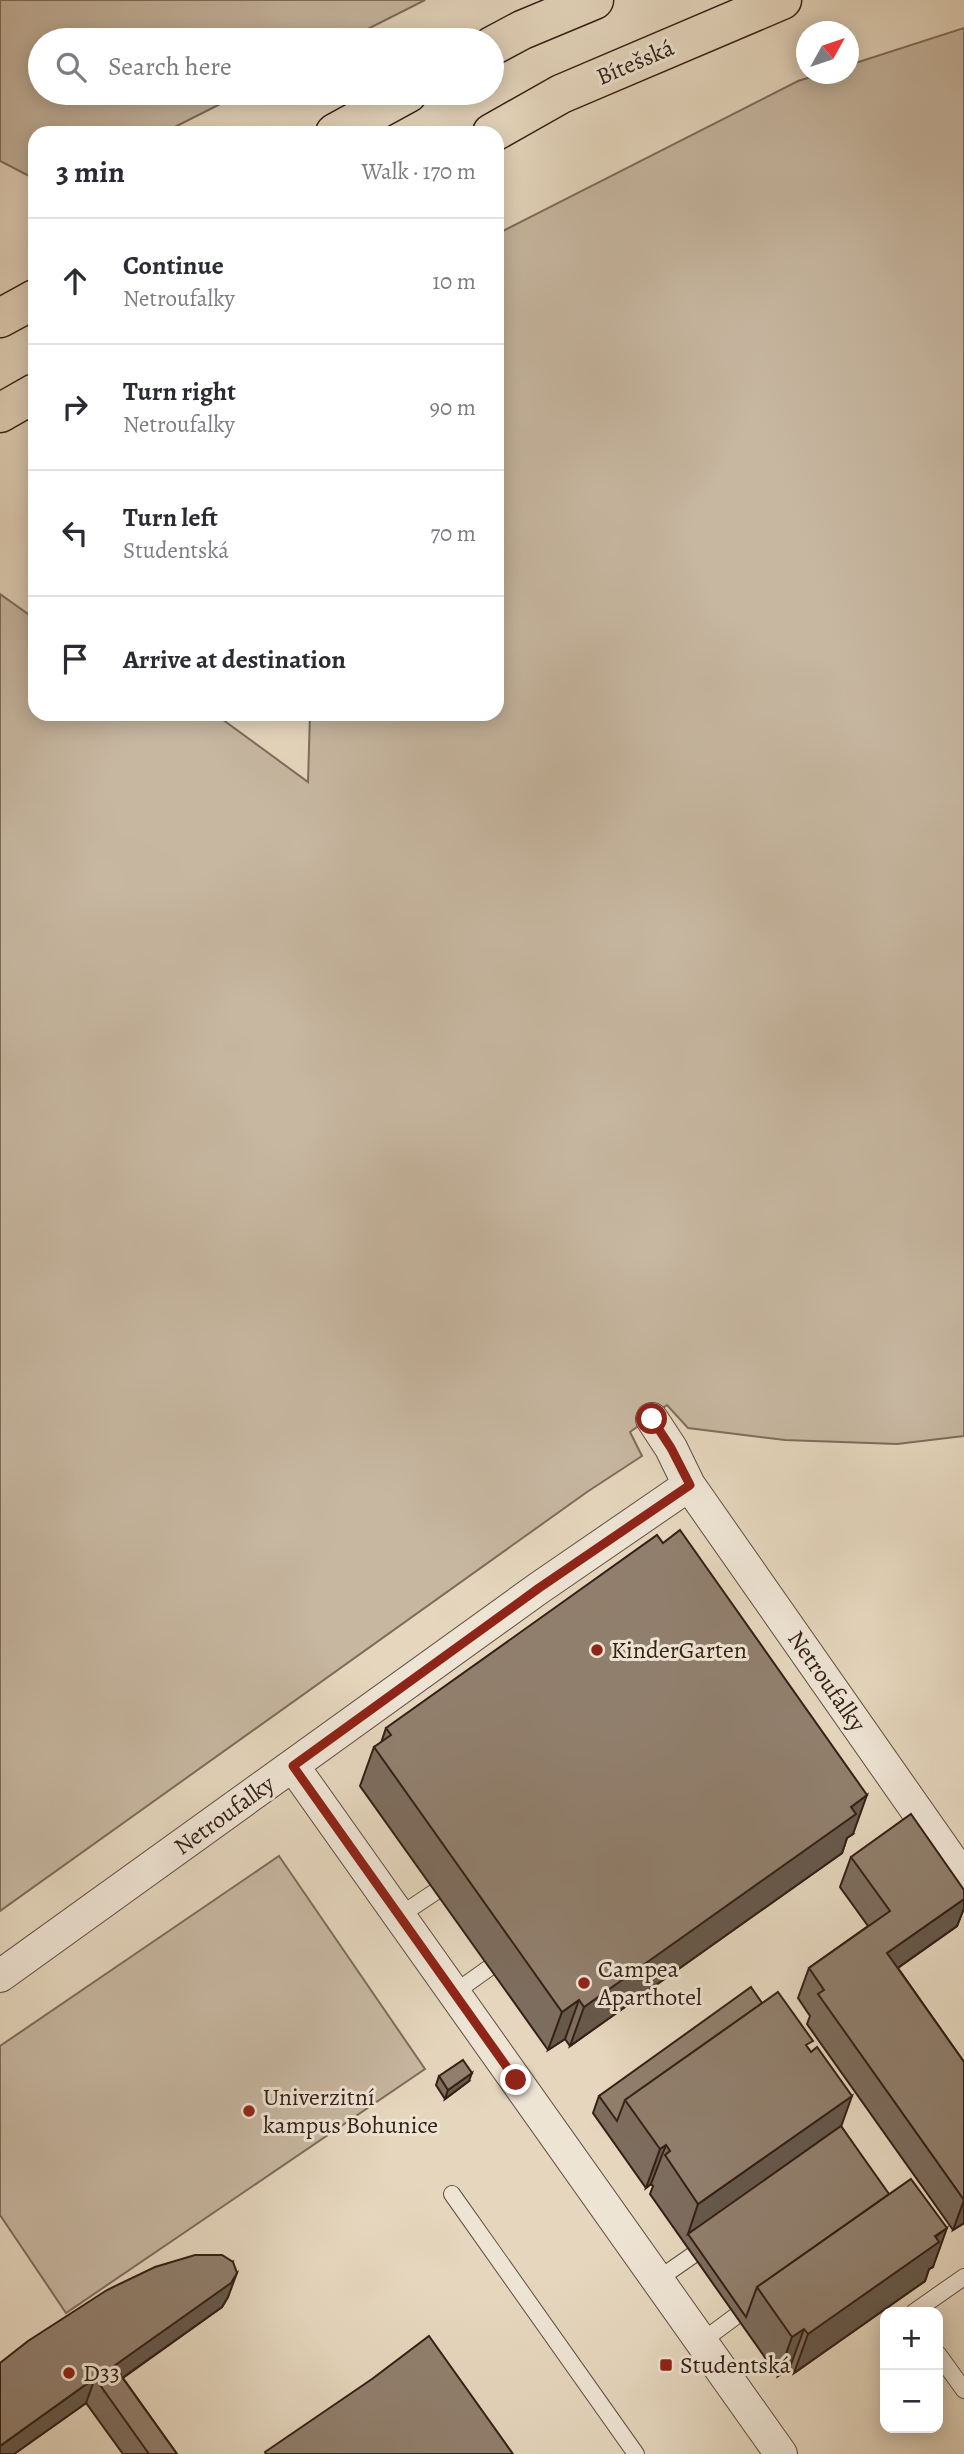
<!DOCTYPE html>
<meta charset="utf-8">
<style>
:root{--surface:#fff;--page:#f2f2f3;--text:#2b2b33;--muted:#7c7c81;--line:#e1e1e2}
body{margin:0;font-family:Alegreya,serif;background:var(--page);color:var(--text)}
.controls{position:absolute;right:21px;bottom:21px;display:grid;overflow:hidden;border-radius:14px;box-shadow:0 4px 18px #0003}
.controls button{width:63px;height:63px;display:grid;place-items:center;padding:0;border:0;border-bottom:2px solid var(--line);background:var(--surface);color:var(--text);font:35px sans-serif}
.compass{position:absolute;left:796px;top:21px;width:63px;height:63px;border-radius:50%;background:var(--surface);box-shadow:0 4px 18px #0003;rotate:50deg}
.stop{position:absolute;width:21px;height:21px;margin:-16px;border:5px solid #8f2418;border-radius:50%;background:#fff}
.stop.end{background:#8f2418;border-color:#fff;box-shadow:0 2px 7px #0008}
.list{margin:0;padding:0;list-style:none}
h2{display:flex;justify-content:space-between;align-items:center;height:91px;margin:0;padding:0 28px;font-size:30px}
h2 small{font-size:23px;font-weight:400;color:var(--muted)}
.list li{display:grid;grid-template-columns:46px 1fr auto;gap:21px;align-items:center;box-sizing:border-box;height:126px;padding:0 28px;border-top:2px solid var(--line)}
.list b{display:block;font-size:26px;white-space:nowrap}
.list p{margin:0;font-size:23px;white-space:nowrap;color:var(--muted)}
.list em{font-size:23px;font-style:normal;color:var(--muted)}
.icon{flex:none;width:38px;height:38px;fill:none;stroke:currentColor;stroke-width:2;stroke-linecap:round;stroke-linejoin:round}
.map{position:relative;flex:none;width:964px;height:2454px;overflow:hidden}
.search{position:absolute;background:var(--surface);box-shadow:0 4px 18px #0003;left:28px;top:28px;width:476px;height:77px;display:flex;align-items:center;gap:18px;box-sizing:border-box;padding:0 24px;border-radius:38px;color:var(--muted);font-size:26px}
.panel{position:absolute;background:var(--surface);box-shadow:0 4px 18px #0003;left:28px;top:126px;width:476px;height:595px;border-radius:21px}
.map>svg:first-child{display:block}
.green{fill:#c7b7a1;stroke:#7e6c5c;stroke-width:2}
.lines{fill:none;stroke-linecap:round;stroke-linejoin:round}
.lane-casing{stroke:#614e40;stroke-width:18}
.street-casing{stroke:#614e40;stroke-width:34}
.highway-casing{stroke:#352016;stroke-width:41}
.lane{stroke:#eee4d4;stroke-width:16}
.street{stroke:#eee4d4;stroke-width:32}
.highway{stroke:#e5d6bd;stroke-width:38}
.wall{fill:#7d6d5e;stroke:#352016;stroke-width:2}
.shaded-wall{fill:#66594c;stroke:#352016;stroke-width:2}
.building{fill:#917f6d;stroke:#352016;stroke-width:2}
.route{stroke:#8f2418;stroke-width:9}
.poi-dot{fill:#8f2418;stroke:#eee4d4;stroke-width:2.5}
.labels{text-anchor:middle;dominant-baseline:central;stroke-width:6;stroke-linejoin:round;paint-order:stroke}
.street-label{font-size:24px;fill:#352016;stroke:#eee4d4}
.poi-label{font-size:24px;fill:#352016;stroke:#eee4d4;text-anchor:start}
</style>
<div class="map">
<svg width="964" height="2454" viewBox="0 0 964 2454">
<rect width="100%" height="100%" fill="#e5d6bd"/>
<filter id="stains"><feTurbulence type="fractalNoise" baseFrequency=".00286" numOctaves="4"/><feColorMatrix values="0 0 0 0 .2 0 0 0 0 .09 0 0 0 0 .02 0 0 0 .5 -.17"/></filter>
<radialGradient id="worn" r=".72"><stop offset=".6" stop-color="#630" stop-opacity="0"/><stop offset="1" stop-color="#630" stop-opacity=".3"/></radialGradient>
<path class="green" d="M0 0H425L346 40H40V93H242L163 133H35V179L0 161Z
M964 28V1436L897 1444 785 1440 688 1428 667 1405 630 1432 642 1456 587 1492 0 1911V594L35 619V714H215L308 782 310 714H497V234L798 81 821 74H848L849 65Z
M279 1856 425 2069 66 2313 0 2215V2046Z"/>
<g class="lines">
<g class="lane-casing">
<path id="lane" d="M399 1916 435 1892
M454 1993 489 1968
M452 2194 636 2454
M657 2280 693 2255
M914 2312 964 2277
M701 2342 736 2316
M938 2354 964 2390"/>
</g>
<g class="street-casing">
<path id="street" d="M652 1419 671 1448 689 1485 964 1878
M293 1766 781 2454
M0 1976 539 1588 689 1485"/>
</g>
<g class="highway-casing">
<path id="highway" d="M492 46 522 30 594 0
M335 133 408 93
M492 133 561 94 782 0
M0 318 35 299
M0 413 35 393"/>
</g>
<use href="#lane" class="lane"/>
<use href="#street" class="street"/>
<use href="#highway" class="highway"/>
</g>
<path class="wall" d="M386 1728 853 1834 847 1838 842 1853 570 2046 565 2039 548 2050 360 1786 374 1747 381 1743Z
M851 1857 964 1890V1908L957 1926 898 1968 964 2062V2223L953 2230 807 2024 810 2016 798 1998 809 1968 868 1926 840 1887Z
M762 2003 809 2049 841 2126 933 2267 929 2269 925 2281 794 2373 790 2367 778 2376 650 2194 653 2186 651 2184 646 2188 593 2113 599 2096Z
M439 2076 469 2081 445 2099 436 2085Z
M233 2262 228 2297 222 2307 123 2378 177 2454H123L86 2403 14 2454H0Z"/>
<path class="shaded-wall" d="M867 1795 853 1834 847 1838 842 1853 570 2046 584 2007Z
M964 1899V1908L957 1926 876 1983 887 1953Z
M579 2000 565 2039 548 2050 562 2012Z
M472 2073 469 2081 445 2099 448 2090Z
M852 2096 838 2135 688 2234 698 2204Z
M666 2145 651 2184 646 2188 660 2149Z
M964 2200V2223L953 2230Z
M947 2228 933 2267 929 2269 925 2281 794 2373 808 2334Z
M237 2273 228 2297 222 2307 105 2390 114 2366Z
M804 2329 790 2367 778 2376 792 2337Z
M95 2378 86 2403 14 2454H0V2446Z"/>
<path class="building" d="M680 1530 867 1795 851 1807 856 1814 584 2007 579 2000 562 2012 374 1747 391 1735 386 1728 657 1535 663 1543Z
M911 1814 964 1890V1899L887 1953 964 2062V2200L818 1994 824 1990 809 1968 890 1911 851 1857Z
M751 1987 762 2003 625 2100 617 2121 599 2096Z
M778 1992 813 2041 806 2045 811 2052 817 2047 852 2096 698 2204 665 2155 670 2151 666 2145 660 2149 625 2100Z
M463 2060 472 2073 448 2090 439 2076Z
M841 2126 889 2194 757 2287 746 2317 688 2234Z
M911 2179 947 2228 935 2236 939 2242 808 2334 804 2329 792 2337 757 2287Z
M195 2255H222L233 2262 237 2273 231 2283 114 2366 177 2454H149L95 2378 0 2446V2363L28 2341 107 2290 155 2267Z
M429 2336 513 2454H266L265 2452 372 2379Z"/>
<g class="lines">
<path class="route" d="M516 2080 293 1766 539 1588 690 1485 671 1448 652 1419"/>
</g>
<g class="poi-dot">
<circle cx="597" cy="1650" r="7"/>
<circle cx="584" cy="1983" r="7"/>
<circle cx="249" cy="2111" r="7"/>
<rect x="659" y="2358" width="14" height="14" rx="3.5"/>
<circle cx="69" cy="2373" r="7"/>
</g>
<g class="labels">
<g class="street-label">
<text transform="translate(635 62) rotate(-23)">Bítešská</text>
<text transform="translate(827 1681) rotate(55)">Netroufalky</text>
<text transform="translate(224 1815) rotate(-36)">Netroufalky</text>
</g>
<g class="poi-label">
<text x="611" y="1650">KinderGarten</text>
<text x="598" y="1969">Campea<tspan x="598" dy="28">Aparthotel</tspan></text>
<text x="263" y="2097">Univerzitní<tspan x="263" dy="28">kampus Bohunice</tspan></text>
<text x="680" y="2365">Studentská</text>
<text x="83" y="2373">D33</text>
</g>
</g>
<rect width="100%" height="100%" filter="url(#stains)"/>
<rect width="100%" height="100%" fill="url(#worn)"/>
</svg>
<div class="controls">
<button>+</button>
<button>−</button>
</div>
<svg class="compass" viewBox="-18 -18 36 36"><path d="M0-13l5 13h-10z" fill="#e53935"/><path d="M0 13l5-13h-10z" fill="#7c7c81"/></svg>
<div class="stop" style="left:652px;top:1419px"></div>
<div class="stop end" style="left:516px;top:2080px"></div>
<div class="search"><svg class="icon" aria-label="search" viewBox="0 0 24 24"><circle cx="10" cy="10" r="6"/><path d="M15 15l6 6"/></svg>Search here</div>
<section class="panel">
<h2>3 min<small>Walk · 170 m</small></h2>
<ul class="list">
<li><svg class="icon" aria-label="ahead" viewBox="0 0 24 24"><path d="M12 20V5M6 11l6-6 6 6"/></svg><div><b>Continue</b><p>Netroufalky</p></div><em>10 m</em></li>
<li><svg class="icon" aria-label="right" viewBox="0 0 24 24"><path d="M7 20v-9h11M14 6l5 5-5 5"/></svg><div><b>Turn right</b><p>Netroufalky</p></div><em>90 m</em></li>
<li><svg class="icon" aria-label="left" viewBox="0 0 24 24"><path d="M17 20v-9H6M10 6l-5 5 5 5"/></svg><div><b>Turn left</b><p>Studentská</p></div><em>70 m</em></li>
<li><svg class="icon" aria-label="arrive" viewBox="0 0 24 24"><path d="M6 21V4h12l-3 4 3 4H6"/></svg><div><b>Arrive at destination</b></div></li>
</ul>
</section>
</div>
